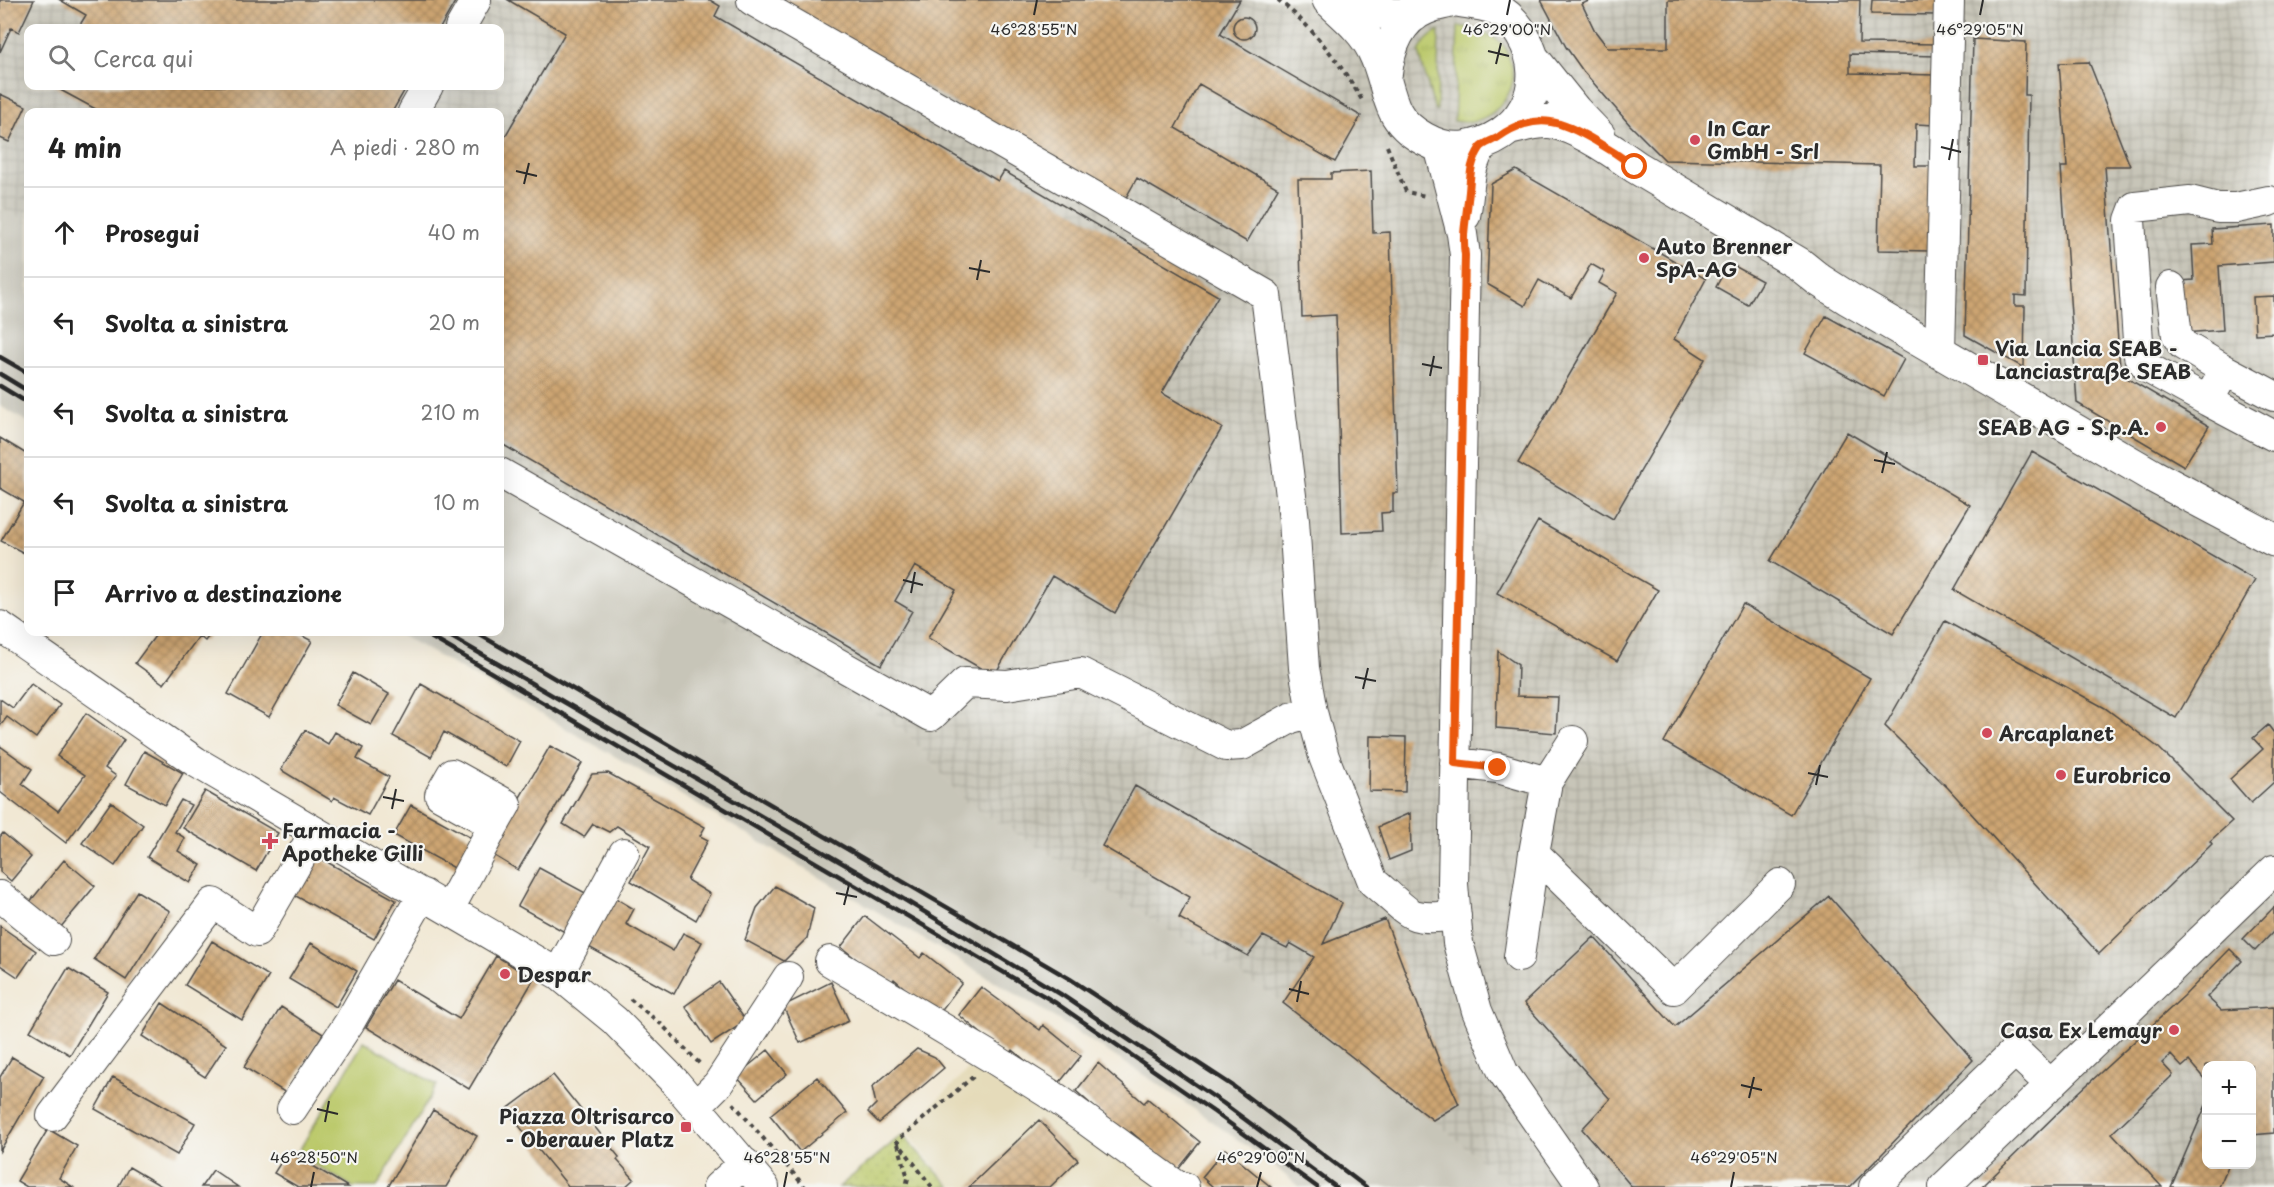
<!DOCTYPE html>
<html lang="it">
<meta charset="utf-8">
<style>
:root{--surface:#fff;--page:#f6f6f6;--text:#222;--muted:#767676;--line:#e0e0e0}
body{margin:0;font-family:"Playpen Sans",sans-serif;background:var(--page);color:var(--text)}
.controls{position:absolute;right:18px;bottom:18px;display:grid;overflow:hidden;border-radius:12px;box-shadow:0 6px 24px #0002}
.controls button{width:54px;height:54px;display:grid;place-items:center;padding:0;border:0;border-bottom:2px solid var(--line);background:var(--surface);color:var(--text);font:30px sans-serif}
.stop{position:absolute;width:18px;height:18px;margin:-14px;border:4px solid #ea580c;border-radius:50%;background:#fff}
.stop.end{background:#ea580c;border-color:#fff;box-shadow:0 2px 6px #0008}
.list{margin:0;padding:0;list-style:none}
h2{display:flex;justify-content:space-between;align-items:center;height:78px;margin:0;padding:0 24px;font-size:26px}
h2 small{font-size:20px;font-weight:400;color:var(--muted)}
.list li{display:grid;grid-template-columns:39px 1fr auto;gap:18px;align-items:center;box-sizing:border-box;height:90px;padding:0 24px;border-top:2px solid var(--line)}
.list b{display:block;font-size:22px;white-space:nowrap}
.list em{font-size:20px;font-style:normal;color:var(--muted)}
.icon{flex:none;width:33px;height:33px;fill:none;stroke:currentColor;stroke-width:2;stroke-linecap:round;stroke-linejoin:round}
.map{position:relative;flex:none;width:2274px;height:1187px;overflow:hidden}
.search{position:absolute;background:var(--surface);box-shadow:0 6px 24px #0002;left:24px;top:24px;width:480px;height:66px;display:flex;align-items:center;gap:15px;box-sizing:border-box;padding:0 21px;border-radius:12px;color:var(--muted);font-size:22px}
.panel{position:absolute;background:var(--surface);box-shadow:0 6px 24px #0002;left:24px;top:108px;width:480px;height:528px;border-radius:12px}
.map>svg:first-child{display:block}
.built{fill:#e5dbba}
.industrial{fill:url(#industrial-grid);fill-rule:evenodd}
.railway{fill:#c7c5b8}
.grass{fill:url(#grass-tufts);stroke:#737a4b;stroke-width:1.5}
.park{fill:url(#park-dots);stroke:#737a4b;stroke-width:1.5}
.pitch{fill:#bbc96b;stroke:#737a4b;stroke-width:1.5}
.building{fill:url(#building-cross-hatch)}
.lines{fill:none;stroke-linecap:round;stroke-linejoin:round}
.minor-casing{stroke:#494744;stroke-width:32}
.major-casing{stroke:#494744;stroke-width:35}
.path{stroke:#494744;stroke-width:4;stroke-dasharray:4.5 4.5;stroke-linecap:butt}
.minor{stroke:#fff;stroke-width:30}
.major{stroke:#fff;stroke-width:33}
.rail{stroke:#2b2b2b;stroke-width:4.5}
.route{stroke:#ea580c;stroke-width:8}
.ticks{fill:none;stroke:#2b2b2b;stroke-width:2}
.poi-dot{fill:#d1495b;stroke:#f6f6f2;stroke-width:2}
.labels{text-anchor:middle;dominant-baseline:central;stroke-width:4.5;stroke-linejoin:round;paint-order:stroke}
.poi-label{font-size:20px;font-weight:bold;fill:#2b2b2b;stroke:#f6f6f2;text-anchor:start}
.ticks-label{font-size:15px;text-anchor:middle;fill:#2b2b2b;stroke:#f6f6f2;stroke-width:4.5;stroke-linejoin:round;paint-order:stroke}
</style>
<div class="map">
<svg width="2274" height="1187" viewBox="0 0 2274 1187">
<defs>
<pattern id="industrial-grid" width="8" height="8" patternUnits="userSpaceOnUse" patternTransform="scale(1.5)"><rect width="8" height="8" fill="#c7c5b8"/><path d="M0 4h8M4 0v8" fill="none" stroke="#aba99e"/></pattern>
<pattern id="grass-tufts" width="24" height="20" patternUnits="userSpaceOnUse" patternTransform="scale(1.5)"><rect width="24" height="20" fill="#bbc96b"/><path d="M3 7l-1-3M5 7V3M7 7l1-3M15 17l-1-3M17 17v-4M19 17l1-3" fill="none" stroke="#a1ad5d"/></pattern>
<pattern id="park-dots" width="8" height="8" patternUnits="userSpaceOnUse" patternTransform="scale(1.5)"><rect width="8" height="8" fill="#bbc96b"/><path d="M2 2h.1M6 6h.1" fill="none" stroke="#a1ad5d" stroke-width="1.8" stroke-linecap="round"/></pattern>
<pattern id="building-cross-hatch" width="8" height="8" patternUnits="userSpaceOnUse" patternTransform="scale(1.5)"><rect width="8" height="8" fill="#cda572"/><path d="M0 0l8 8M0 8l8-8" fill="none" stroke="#a7875e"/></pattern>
</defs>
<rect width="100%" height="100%" fill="#f6f6f2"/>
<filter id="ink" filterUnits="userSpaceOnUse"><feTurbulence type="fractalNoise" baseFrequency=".0167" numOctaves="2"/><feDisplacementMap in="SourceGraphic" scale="12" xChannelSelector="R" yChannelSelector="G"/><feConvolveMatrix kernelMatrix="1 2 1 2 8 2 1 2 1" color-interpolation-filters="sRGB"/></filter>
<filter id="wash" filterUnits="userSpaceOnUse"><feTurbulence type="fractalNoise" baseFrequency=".008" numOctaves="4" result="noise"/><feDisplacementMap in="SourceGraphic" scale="24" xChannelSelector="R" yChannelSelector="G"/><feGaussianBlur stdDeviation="1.35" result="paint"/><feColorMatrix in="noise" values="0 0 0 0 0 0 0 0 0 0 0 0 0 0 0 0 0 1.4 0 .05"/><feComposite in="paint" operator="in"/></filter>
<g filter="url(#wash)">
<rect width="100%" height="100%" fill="#f1e8d4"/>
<path class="built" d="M970 1068 1164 1187H952L905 1131Z"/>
<path class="industrial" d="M0 0H2274V1187H1512L1433 1120 1283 1003 965 802 907 734 500 481V112H28V224L0 207ZM28 28H500V86H28ZM2206 1066H2252V1164H2206Z"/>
<path class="railway" d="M0 207 28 224V422L0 406Z
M500 481 907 734 965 802 1283 1003 1433 1120 1512 1187H1299L1271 1163 1161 1086 1041 1009 644 773 396 632H500Z"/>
<path class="grass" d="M1458 26C1475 28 1492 33 1504 46 1507 50 1509 58 1511 63 1520 89 1498 116 1472 122 1467 123 1460 122 1454 121Z
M1439 31 1437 111 1434 108 1419 52C1424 41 1429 36 1439 31Z"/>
<path class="park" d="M902 1135 951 1187H839Z"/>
<path class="pitch" d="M364 1041 437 1085 377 1187H353L297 1154Z"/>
<g id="blocks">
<path class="building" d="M0 0H34L19 32 11 28 0 52Z
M60 0H456L440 28H78L86 15Z
M508 0H710L720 6 715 16 998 181 1004 171 1218 296 1162 393 1222 428 1115 613 1052 576 994 676 928 638 956 590 915 566 895 601 912 611 881 665 500 443V145L565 33Z
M775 0H1240L1220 34 1361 116 1335 162 1199 84 1175 128 1278 188 1247 242 1137 178 1124 201Z
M1541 0H1591L1582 4 1595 31 1608 48H1668V0H1860L1859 43 1939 44 1938 56 1850 54V73L1936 75 1935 125 1916 124 1915 166H1934L1932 251 1878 250 1880 165 1665 160 1630 125 1583 71 1566 47Z
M1872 0H1939V15L1871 14Z
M1233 28a11 11 0 1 1 22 0a11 11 0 1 1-22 0Z
M1973 39 2026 42 2025 95H2029L2026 296 2015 295V306H2025L2024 368 1965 335Z
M2089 62 2130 166H2105L2120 368 2125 377 2209 426 2184 466 2077 403 2061 167H2067L2059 63Z
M53 86H407L392 112H101Z
M0 94 26 106 9 142 0 138Z
M1516 170 1706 279 1674 339 1705 359 1613 519 1518 463 1617 293 1599 283 1605 272 1591 264 1571 298 1539 280 1525 306 1487 284 1491 184Z
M1371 171 1373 233 1390 232 1398 493H1393V512L1381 513 1382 531 1342 533 1336 315 1302 317 1298 179H1331V173Z
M2274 225V262L2219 266 2223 330 2183 333 2180 281 2194 280 2192 245 2213 244 2212 229Z
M1729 263 1762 281 1748 305 1716 287Z
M2274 296V333L2255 334 2253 297Z
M1826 316 1904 359 1884 396 1805 353Z
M1847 432 1970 505 1893 634 1770 561Z
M0 438 28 455V555L1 541 24 502 0 488Z
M2032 452 2255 580 2176 718 1954 590Z
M1538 521 1658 590 1617 661 1497 593Z
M1743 604 1870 678 1791 815 1664 742Z
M1945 621 2105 708 2159 748 2232 821 2210 841 2212 844 2099 954 1948 788 1885 726Z
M158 632H212L205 641 199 636 164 684 135 663Z
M263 632H295L312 641 269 717 228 694Z
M1498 651 1518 665 1517 696 1558 697 1556 733 1496 728Z
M353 673 389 694 371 725 335 705Z
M31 684 60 705 36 738 7 717 0 726V699L13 708Z
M421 684 520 741 506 767 444 732 431 757 393 736Z
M86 713 124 740 105 768 116 776 66 843 0 792V746L32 769 22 784 58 811 85 775 57 756Z
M2268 725 2274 733V782L2251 803 2230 779 2263 749 2253 738Z
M305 730 328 744 335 732 363 748 357 759 389 777 368 815 334 797 332 801 281 770Z
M1370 736 1406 737 1405 792 1369 791Z
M550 746 582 763 518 870 488 852Z
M144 751 183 773 165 805 126 784Z
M608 773 705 827 700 836 708 840 687 880 710 894 696 920 631 881 650 846 617 826 609 832 593 824 584 837 563 824 592 774Z
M1135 786 1342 903 1323 944 1385 919 1440 1063 1459 1104 1433 1120 1283 1003 1314 957 1290 943 1287 948 1263 936 1248 956 1179 918 1190 897 1102 846Z
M205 791 278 833 256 871 183 828Z
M181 800 191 805 175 832 185 838 178 851 201 865 190 883 147 857Z
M111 802 143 825 115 866 82 843Z
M411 805 475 840 458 870 394 835Z
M1410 813 1411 851 1389 860 1378 827Z
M3 833 31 857 11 881 0 872V837Z
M316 856 396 900 374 939 294 895Z
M64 860 95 886 55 934 24 909Z
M539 868 591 896 570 935 518 906Z
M775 886 814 908 807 938 784 961 745 940 757 908Z
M137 891 170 911 126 980 94 959Z
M612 896 634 909 626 924 673 951 683 933 702 942 674 994 585 945Z
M1829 896 1973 1060 1850 1187H1632L1582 1129 1610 1099 1524 1003 1594 937 1675 1027Z
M2274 907V931L2255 951 2243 939Z
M865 916 920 958 924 953 962 983 937 1016 894 979 889 985 841 947Z
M0 926 36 951 18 977 0 965Z
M212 941 269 976 242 1020 185 985Z
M311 943 357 971 336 1007 289 979Z
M2230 949 2242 961 2207 997 2221 1010 2274 1007V1133L2252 1135V1065H2206V1081L2189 1061 2182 1067 2171 1055 2162 1063 2173 1075 2112 1133 2162 1187H1982L2076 1095 2184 996Z
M496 956 534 979 469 1089 366 1027 394 980 459 1019Z
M68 968 108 992 70 1055 30 1031Z
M719 982 746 1021 711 1044 685 1006Z
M831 982 849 1021 800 1043 783 1006Z
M981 987 1040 1030 1043 1025 1081 1056 1056 1087 1013 1050 1008 1056 959 1015Z
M162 1003 226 1045 205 1077 142 1036Z
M281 1007 323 1034 286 1093 244 1067Z
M917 1049 935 1057 944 1068 879 1123 868 1112 876 1104 872 1087Z
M768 1050 787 1074 757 1099 736 1076Z
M12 1057 44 1076 0 1151V1077Z
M1098 1063 1144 1103 1148 1099 1200 1142 1177 1171 1131 1132 1128 1137 1076 1091Z
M553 1075 619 1157 617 1160 634 1179 625 1187H569L506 1110Z
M113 1077 195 1123 177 1155 95 1109Z
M817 1077 847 1113 800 1152 770 1115Z
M2206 1105V1164H2229L2219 1187H2171Z
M433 1110 477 1136 446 1187H388Z
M1039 1120 1078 1160 1050 1187H969Z
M48 1129 77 1146 59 1178 73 1187H27L17 1181Z
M1225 1149 1271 1187H1213L1202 1177Z
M288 1151 348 1187H298L274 1173Z
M129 1167 163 1187H118Z
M213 1170 238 1187H201Z"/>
</g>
</g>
<g filter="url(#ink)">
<use href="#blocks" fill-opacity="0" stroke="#494744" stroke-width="1.5"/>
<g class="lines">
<g class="minor-casing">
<path id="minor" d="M752 0 1266 295 1294 520 1304 668 1312 712
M460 28 476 0
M413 112 428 86
M1439 146 1462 234 1465 255 1453 884 1458 943 1477 1011 1503 1072 1583 1187
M1465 216C1471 186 1466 173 1482 145
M2171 287 2177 336 2183 345 2225 370
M1940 351 1949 0
M2274 396 2225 370 2208 401 2274 436
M2208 401 2148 368 2139 356 2130 220 2135 207 2190 201 2218 208H2236L2269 201
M500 473 931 716 965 683 1007 685 1081 673 1226 746 1242 745 1291 718 1312 712 1324 757 1373 882C1384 890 1407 915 1418 916 1429 919 1444 916 1456 916
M0 626 196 762 558 974 614 1020 675 1082 764 1187
M1455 763 1498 768 1547 782
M452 774 506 804 494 825 440 795Z
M1534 853 1674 989 1780 884
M0 896 54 940
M449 909 494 825
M1519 957 1534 853 1547 782 1573 741
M830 961 994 1059 1056 1098 1177 1186 1184 1187
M558 974 624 853
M696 1106 718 1084 788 977
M292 1109 349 1023 423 894
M52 1116 213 903 257 932 315 832
M718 1187 745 1163
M1874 1187 2015 1051 2051 1085
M1944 1187 2274 870"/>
</g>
<g class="major-casing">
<path id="major" d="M1329 0C1345 15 1364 30 1374 51 1384 70 1386 92 1395 111 1406 133 1439 151 1463 148 1520 141 1553 85 1522 35 1515 23 1505 13 1493 7 1482 3 1468 2 1457 0
M1343 0 1392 15H1414
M1534 60 1575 111 1599 136
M1385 77C1388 49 1398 19 1426 8 1434 4 1444 3 1453 0
M1511 128C1524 125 1539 120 1553 122 1578 127 1615 152 1636 167L1799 264 1819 280 1849 299 2153 476 2274 540"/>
</g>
<path class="path" d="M1278 0C1309 23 1342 65 1362 100
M1387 146 1406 192 1426 196
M630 999 661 1024 701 1065
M733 1103 805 1187
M898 1144 908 1178 906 1187
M932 1187 897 1141 974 1076"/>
<use href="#minor" class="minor"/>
<use href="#major" class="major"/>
<path class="rail" d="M0 357 28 373
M0 374 28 391
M0 386 28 403
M422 632 1056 1003 1214 1112 1317 1187
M443 632 870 879 1062 995 1223 1103 1336 1187
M475 632 1070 979 1233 1086 1366 1187"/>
</g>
</g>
<g class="lines" filter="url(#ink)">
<path class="route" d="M1498 768 1455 763 1465 255C1462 234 1466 221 1468 200 1471 180 1468 166 1480 148 1484 142 1494 141 1500 136 1514 126 1533 119 1551 122 1574 125 1616 153 1635 167"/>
</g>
<path class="ticks" d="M1034 15 1037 0M1507 15 1510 0M1980 15 1983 0M1488 51 1509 56M1496 64 1501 43M1941 147 1961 152M1949 160 1953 139M516 171 537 176M524 184 529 163M969 268 990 272M977 280 981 260M1422 364 1442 368M1430 376 1434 356M1874 460 1895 464M1882 473 1887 452M903 580 923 585M911 593 915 572M1355 677 1376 681M1363 689 1368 668M1808 773 1828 777M1816 785 1820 765M383 797 404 801M392 809 396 789M836 893 857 897M844 905 849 885M1289 989 1309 994M1297 1002 1301 981M1741 1085 1762 1090M1749 1098 1754 1077M317 1109 338 1114M325 1122 329 1101M311 1187 314 1172M784 1187 787 1172M1257 1187 1261 1172M1731 1187 1734 1172"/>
<g class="poi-dot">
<circle cx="1695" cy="140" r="6"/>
<circle cx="1644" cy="258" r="6"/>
<rect x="1977" y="354" width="12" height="12" rx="3"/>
<circle cx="2161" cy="427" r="6"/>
<circle cx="1987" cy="733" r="6"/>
<circle cx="2061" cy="775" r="6"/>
<path d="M267 832h6v6h6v6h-6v6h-6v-6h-6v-6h6z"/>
<circle cx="505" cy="974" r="6"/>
<circle cx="2174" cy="1030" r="6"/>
<rect x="680" y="1121" width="12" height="12" rx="3"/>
</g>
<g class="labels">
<g class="poi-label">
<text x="1707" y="128">In Car<tspan x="1707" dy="23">GmbH - Srl</tspan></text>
<text x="1656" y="246">Auto Brenner<tspan x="1656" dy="23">SpA-AG</tspan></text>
<text x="1995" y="348">Via Lancia SEAB -<tspan x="1995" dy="23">Lanciastraße SEAB</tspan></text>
<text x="2149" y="427" text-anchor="end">SEAB AG - S.p.A.</text>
<text x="1999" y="733">Arcaplanet</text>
<text x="2073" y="775">Eurobrico</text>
<text x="282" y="830">Farmacia -<tspan x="282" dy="23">Apotheke Gilli</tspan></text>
<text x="517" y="974">Despar</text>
<text x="2162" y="1030" text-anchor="end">Casa Ex Lemayr</text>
<text x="674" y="1116" text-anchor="end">Piazza Oltrisarco<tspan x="674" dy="23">- Oberauer Platz</tspan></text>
</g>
</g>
<g class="ticks-label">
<text x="1034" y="35">46°28'55"N</text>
<text x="1507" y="35">46°29'00"N</text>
<text x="1980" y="35">46°29'05"N</text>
<text x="314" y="1163">46°28'50"N</text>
<text x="787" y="1163">46°28'55"N</text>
<text x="1261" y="1163">46°29'00"N</text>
<text x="1734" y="1163">46°29'05"N</text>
</g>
</svg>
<div class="controls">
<button>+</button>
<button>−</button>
</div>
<div class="stop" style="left:1635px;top:167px"></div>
<div class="stop end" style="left:1498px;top:768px"></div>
<div class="search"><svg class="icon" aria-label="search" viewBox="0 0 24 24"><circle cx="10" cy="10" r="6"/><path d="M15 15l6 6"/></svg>Cerca qui</div>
<section class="panel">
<h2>4 min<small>A piedi · 280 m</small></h2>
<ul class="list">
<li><svg class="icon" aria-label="ahead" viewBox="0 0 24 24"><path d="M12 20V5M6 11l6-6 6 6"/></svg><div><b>Prosegui</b></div><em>40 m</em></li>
<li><svg class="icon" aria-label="left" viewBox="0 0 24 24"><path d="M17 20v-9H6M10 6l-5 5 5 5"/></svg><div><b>Svolta a sinistra</b></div><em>20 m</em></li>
<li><svg class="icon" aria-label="left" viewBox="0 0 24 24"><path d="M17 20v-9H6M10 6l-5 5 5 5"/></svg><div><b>Svolta a sinistra</b></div><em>210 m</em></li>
<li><svg class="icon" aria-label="left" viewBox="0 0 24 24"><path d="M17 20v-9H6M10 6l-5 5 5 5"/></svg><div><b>Svolta a sinistra</b></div><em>10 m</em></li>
<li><svg class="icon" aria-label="arrive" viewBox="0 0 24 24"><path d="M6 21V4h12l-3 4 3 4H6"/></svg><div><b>Arrivo a destinazione</b></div></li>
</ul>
</section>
</div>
